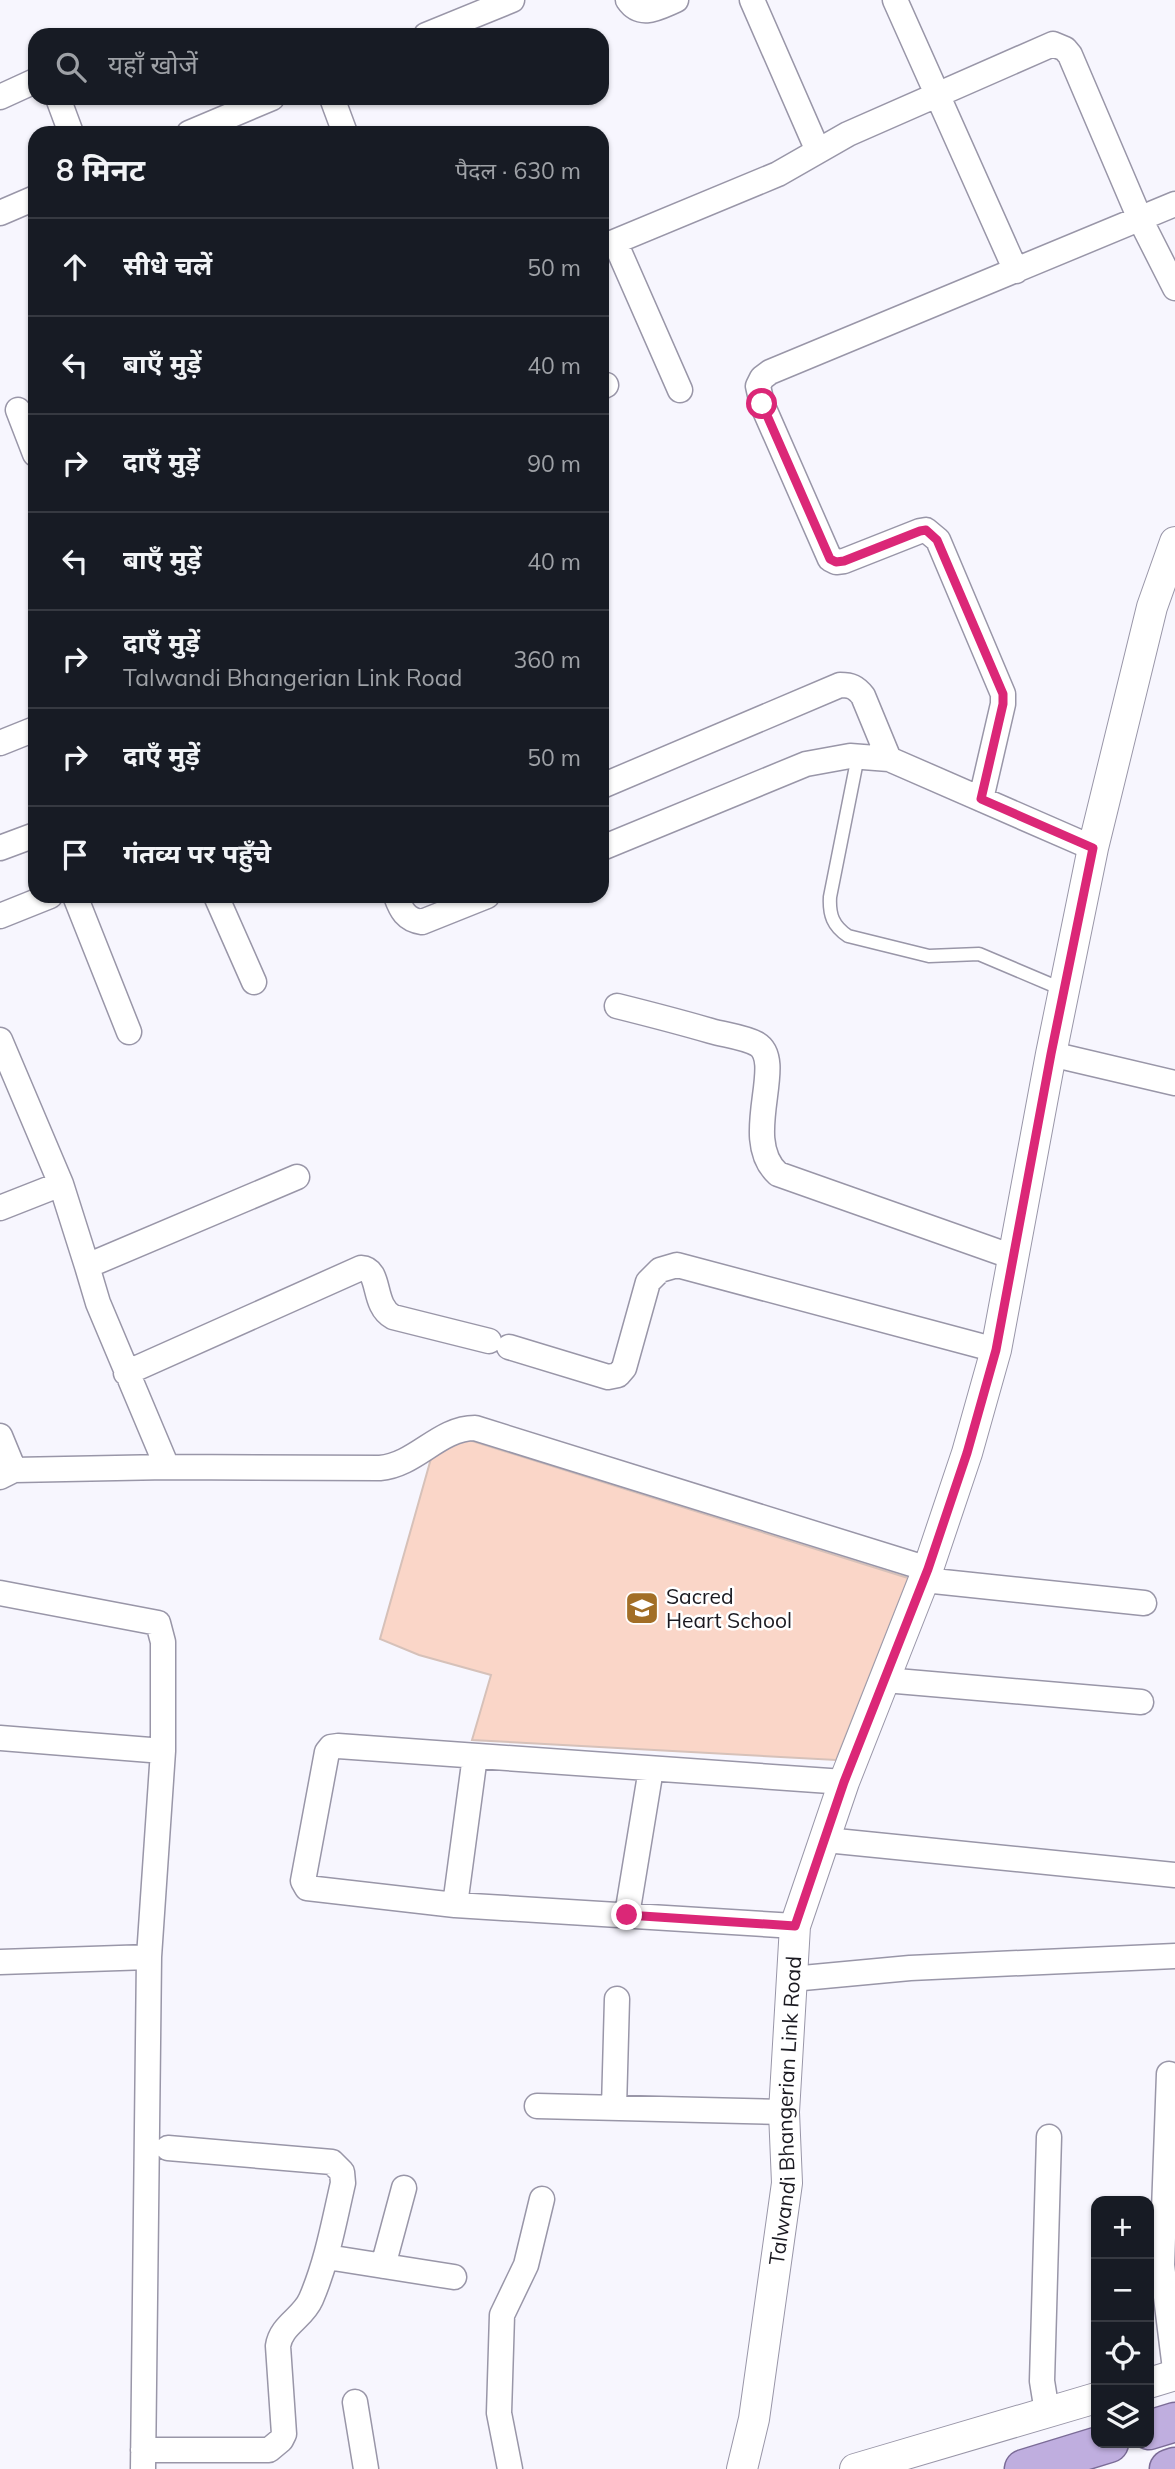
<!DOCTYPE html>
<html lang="hi">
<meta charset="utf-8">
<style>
:root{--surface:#171b24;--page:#242831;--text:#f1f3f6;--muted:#9ea1a6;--line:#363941}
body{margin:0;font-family:Mulish,"Noto Sans Devanagari",sans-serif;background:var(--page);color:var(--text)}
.controls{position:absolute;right:21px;bottom:21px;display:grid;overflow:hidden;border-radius:14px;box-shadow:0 2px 5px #0004}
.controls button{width:63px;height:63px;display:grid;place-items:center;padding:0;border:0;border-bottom:2px solid var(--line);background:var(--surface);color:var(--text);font:35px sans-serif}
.stop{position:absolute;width:21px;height:21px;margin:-16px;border:5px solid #db2777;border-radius:50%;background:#fff}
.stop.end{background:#db2777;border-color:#fff;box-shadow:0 2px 7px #0008}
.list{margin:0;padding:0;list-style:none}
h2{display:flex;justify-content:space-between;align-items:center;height:91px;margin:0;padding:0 28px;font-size:30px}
h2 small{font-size:23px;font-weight:400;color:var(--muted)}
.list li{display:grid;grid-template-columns:46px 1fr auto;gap:21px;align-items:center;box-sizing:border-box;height:98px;padding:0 28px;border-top:2px solid var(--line)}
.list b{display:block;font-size:26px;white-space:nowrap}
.list p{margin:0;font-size:23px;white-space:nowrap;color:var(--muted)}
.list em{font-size:23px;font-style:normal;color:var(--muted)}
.icon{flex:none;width:38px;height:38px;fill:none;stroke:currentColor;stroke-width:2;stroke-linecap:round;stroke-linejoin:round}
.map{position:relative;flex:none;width:1175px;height:2469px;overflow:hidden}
.search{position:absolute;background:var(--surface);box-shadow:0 2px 5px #0004;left:28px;top:28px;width:581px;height:77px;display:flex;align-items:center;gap:18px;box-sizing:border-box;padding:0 24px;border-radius:21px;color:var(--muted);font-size:26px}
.panel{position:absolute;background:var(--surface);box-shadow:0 2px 5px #0004;left:28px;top:126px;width:581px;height:777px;border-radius:21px}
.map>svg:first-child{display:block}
.building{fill:#fad6c8;stroke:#d6c1b9;stroke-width:2}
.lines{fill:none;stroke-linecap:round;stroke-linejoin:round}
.service-casing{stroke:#9996a8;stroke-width:15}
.minor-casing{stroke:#9996a8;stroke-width:27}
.tertiary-casing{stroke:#9996a8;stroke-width:32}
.trunk-casing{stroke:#7b6c97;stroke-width:41}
.service{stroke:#fff;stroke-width:12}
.minor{stroke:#fff;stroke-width:24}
.tertiary{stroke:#fff;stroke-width:30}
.trunk{stroke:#bfaedf;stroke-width:38}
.route{stroke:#db2777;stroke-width:9}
.labels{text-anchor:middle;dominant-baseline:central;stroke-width:5;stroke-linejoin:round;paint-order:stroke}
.poi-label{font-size:21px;fill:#1a1920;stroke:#fff;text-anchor:start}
.street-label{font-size:21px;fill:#1a1920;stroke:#fff}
</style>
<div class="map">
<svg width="1175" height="2469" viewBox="0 0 1175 2469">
<rect width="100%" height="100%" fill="#f7f6fe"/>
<path class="building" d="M466 1439 908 1578 836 1760 472 1740 491 1675 419 1655 380 1639 432 1455Z"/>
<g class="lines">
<g class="service-casing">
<path id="service" d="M858 756 830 897C829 915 833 926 848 936L929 956 979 954 1064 990"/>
</g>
<g class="minor-casing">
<path id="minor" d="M628 0C641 19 659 7 676 0
M752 0 818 151
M895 0 1016 271
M426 35 512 0
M0 97 35 81
M58 98 71 133
M332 98 345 133
M189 133 272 98
M0 213 35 198
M615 242 680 390
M602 247 778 174 848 134 1053 44 1065 49 1070 55 1140 219 1175 288
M602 387 606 385
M18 410 35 454
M0 743 35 729
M602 786 840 685C851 685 856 687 863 696L889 759
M981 799 1003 704V694L938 540 926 530 920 531 844 561 836 562 830 559 762 404 758 386 762 378 770 372 1175 204
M0 848 35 835
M602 848 806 764 850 756 889 759 1093 848
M75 896 129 1032
M216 896 254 982
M396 896C401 910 406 920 422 922L487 896
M0 916 50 896
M617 1006C649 1014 680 1022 711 1031 725 1035 744 1037 757 1044 787 1062 739 1139 778 1174L1013 1257
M0 1040 61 1184 0 1208
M1051 1054 1175 1083
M61 1184 87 1266
M509 1347 608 1377 618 1375 624 1368 648 1282 660 1270 677 1265 996 1350
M126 1373 361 1268C382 1269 371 1305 393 1317L489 1341
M0 1436 14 1470
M167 1467 98 1303 87 1266 297 1177
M0 1477 14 1470 167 1467 380 1468C416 1465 439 1428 475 1428L928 1569
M924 1580 1144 1603
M0 1593 158 1623 163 1642V1751
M885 1680 1141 1702
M0 1738 163 1751 149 1957
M826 1840 1175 1875
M455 1905 475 1756
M627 1915 651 1769
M795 1926 455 1905 307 1888 303 1881 327 1752 331 1747 338 1746 844 1782
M0 1962 149 1957 143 2469
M792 1979 910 1968 1175 1956
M1169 2074 1162 2265 1175 2369
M537 2106 784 2112
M614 2108 617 1999
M327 2257 454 2277
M383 2266 404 2188
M355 2402 366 2469
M1047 2412 1042 2381 1049 2137
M143 2450H269L281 2440 284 2434 278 2346C281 2325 303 2318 311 2299 327 2262 334 2222 343 2183L342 2172 332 2162 168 2148
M510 2469 499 2413 502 2315 526 2265 542 2199"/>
</g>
<g class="tertiary-casing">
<g id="tertiary">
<path d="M1149 2383 1175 2375"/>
<path id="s1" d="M742 2469 754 2419 787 2183 784 2112 795 1926 844 1782 928 1569 967 1453 996 1350 1051 1054 1093 848 1152 607 1175 542"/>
<path d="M855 2469 1096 2398"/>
</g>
</g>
<g class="trunk-casing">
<path id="trunk" d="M1149 2430 1175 2422
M1024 2469 1109 2443
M1169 2469 1175 2467"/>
</g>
<use href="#service" class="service"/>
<use href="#minor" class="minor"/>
<use href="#tertiary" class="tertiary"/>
<use href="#trunk" class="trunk"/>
</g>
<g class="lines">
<path class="route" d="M627 1915 795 1926 844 1782 928 1569 967 1453 996 1350 1051 1054 1093 848 981 799 1003 704V694L937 540 926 530 920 531 844 561 836 562 830 559 762 404"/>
</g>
<defs>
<g id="school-square" transform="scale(1.75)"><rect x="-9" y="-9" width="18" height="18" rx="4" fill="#a26e26" stroke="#fff"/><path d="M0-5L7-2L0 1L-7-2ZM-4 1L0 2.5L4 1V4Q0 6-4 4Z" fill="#fff"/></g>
</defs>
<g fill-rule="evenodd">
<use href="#school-square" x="642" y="1608"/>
</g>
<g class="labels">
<g class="poi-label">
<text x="666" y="1596">Sacred<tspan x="666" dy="24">Heart School</tspan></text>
</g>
<g class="street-label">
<text stroke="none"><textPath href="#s1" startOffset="362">Talwandi Bhangerian Link Road</textPath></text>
</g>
</g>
</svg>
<div class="controls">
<button>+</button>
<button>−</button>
<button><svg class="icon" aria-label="locate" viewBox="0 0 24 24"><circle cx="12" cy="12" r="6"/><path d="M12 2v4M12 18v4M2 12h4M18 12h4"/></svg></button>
<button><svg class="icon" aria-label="layers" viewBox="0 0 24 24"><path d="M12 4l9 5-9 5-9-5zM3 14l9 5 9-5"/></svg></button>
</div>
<div class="stop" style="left:762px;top:404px"></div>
<div class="stop end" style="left:627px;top:1915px"></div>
<div class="search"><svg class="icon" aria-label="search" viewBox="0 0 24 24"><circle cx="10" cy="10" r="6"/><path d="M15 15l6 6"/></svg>यहाँ खोजें</div>
<section class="panel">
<h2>8 मिनट<small>पैदल · 630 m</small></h2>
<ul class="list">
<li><svg class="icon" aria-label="ahead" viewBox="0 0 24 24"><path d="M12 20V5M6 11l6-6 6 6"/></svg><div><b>सीधे चलें</b></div><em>50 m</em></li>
<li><svg class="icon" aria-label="left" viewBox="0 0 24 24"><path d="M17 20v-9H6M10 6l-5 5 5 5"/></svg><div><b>बाएँ मुड़ें</b></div><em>40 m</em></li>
<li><svg class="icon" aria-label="right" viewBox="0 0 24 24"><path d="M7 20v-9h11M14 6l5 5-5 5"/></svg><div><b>दाएँ मुड़ें</b></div><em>90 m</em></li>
<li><svg class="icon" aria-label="left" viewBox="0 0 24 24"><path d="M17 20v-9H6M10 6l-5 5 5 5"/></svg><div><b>बाएँ मुड़ें</b></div><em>40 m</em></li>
<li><svg class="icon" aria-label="right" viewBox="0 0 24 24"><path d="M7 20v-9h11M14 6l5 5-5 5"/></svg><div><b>दाएँ मुड़ें</b><p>Talwandi Bhangerian Link Road</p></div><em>360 m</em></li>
<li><svg class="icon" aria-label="right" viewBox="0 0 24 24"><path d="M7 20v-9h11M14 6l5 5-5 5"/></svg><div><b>दाएँ मुड़ें</b></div><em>50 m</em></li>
<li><svg class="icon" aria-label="arrive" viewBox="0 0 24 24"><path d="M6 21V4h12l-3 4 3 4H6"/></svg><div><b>गंतव्य पर पहुँचे</b></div></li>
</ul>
</section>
</div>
